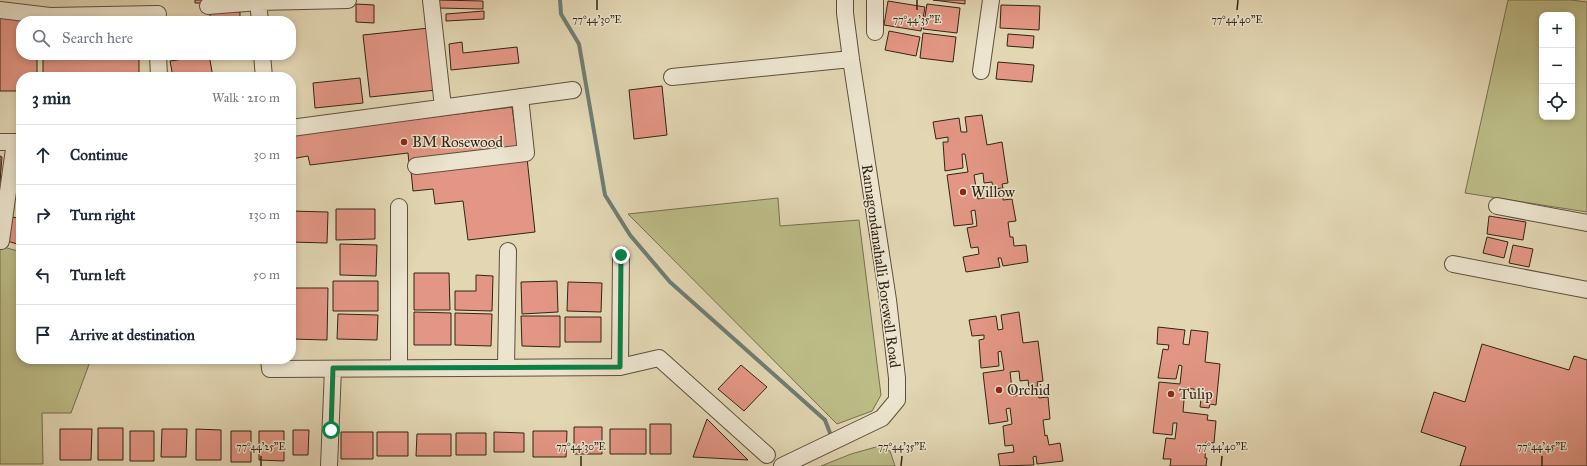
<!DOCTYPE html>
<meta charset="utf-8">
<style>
:root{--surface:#fff;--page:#f6f6f7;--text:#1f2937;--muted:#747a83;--line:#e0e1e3}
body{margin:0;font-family:"IM FELL Great Primer",serif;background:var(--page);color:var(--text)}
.controls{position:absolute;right:12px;top:12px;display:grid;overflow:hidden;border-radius:8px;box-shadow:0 2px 6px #0003}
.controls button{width:36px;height:36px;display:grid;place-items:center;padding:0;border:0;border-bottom:1px solid var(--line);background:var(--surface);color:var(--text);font:20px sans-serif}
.stop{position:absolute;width:12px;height:12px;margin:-9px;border:3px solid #0b8043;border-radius:50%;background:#fff}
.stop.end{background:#0b8043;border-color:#fff;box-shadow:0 1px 4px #0008}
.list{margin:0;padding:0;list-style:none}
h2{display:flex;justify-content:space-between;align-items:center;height:52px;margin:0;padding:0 16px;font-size:17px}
h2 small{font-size:13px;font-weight:400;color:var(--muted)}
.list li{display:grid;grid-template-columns:26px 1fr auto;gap:12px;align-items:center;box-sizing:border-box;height:60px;padding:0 16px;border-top:1px solid var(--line)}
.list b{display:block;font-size:15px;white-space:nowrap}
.list em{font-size:13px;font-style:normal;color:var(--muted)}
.icon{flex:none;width:22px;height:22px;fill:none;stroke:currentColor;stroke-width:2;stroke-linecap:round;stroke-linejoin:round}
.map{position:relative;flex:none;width:1587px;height:466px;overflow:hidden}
.search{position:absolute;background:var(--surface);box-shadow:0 2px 6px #0003;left:16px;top:16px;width:280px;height:44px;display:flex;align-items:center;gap:10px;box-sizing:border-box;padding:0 14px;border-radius:16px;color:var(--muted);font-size:15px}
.panel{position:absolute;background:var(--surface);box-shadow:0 2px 6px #0003;left:16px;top:72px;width:280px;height:292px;border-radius:16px}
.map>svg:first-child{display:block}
.green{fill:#bcbc87;stroke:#77704e;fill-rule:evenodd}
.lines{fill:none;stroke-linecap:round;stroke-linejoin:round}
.stream{stroke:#6e7d73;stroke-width:4}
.building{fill:#e39685;stroke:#322414}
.minor-casing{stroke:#5e503c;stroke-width:18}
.minor{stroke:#ece4ce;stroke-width:16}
.route{stroke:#0b8043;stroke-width:5}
.ticks{fill:none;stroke:#322414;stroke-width:1.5}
.poi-dot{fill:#8f2418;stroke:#ece4ce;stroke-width:1.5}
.labels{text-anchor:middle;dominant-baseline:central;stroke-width:3;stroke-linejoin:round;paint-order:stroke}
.poi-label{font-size:15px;fill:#322414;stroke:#ece4ce;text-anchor:start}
.street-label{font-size:15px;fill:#322414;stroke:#ece4ce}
.ticks-label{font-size:10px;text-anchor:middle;fill:#322414;stroke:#ece4ce;stroke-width:3;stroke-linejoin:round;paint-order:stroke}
</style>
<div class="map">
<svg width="1587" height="466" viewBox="0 0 1587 466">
<rect width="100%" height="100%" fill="#e2d6b3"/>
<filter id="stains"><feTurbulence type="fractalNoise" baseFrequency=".005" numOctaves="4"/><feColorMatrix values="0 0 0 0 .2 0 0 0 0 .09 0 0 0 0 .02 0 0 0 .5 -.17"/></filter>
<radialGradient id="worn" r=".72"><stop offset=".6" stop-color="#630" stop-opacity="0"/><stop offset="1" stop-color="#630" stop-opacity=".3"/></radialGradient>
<path class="green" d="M1508 0H1571L1587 2V212L1465 193ZM1542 15H1572V117H1542Z
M778 198 780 226 859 220 881 395 872 411 837 424 628 214Z
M0 246 21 252V359H91L71 413H42L43 464H0Z
M876 447 890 451 895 466H821L851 454Z"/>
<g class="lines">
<path class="stream" d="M560 0 561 14 579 44 605 195 630 235 670 282 825 420 830 433"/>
</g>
<path class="building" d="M195 0H205L204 3H195Z
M438 0 483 1V9L438 8Z
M933 0H965V4Z
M888 1 925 7 921 31 884 25Z
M356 4 374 5V23L356 22Z
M927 4 960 8 957 33 923 29Z
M1001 5 1040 6 1039 30 1000 28Z
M210 10 240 12V21H210Z
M484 11V19L446 21V14Z
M0 15 37 21H21V55H37V77H21V91H0Z
M429 28 436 90 370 97 363 35Z
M889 31 920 37 916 56 885 50Z
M923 33 956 37 953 62 920 58Z
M1008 34 1034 36 1033 48 1007 46Z
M462 42 463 53 517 47 519 63 451 70 449 44Z
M43 55H139V77H43Z
M209 55 213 77H173L170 61Z
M998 62 1034 65 1032 82 996 79Z
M360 78 363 103 315 108 313 83Z
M662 86 667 135 634 139 629 90Z
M512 107 518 149 409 163 408 153 310 165 308 156 291 159V135Z
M982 115 987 145 1002 142 1008 183 1002 184 1003 188 993 189 992 182 984 183 983 173 974 175 978 199 1003 195V200L1012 199 1016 221 1008 222 1010 237H1013L1014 246 1026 245 1028 262 1003 266 1001 258H998L1000 267 966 272 963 257 979 254 978 247 971 248 967 228 977 226 975 210 971 211 973 224 954 226 947 175 968 172 965 154H962L963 168 945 171 943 142H948V137L936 139 933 122 959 118 961 132H967L965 117Z
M0 156 2 157 0 182Z
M527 158 535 232 468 240 463 201 435 204 433 189 413 191 411 171Z
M336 209H375V239L336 240Z
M291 211 328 212 327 243 291 242Z
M1489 216 1526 222 1523 240 1487 234Z
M13 217 21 219V245L7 241Z
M1487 237 1508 242 1504 258 1483 253Z
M340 244 377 245 376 276 340 275Z
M1513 245 1533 249 1529 267 1509 263Z
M414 273H449L450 310H414Z
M476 275 493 276 492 311 455 310V291H476Z
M333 281H378V311H333Z
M557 281 558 312 522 314 521 282Z
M568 282 602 283 601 312 567 311Z
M291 288H328L327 340 291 339Z
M414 312 451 313V345H414Z
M1019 312 1023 343 1038 341 1043 381 1037 382 1038 386 1029 387 1028 380 1020 381 1019 371 1010 372 1013 396 1038 393 1039 398 1048 397 1050 419 1043 420 1045 436 1047 435 1049 445 1060 443 1063 461 1037 464 1036 456 1033 457 1034 465 1000 466 998 454 1014 452 1013 445 1005 446 1003 426 1012 424 1010 408 1006 409 1008 421 989 424 983 373 1004 370 1001 351 998 352 999 366 981 368 979 340 984 339V335L972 336 969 320 996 316 998 330 1003 329 1001 315Z
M455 313 492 314 491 346 455 345Z
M338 314 378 315 377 340 337 339Z
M521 316H560V347L522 346Z
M565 317H601V342H565Z
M1158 327 1185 330 1183 344 1189 345 1191 330 1208 332 1205 362 1220 364 1216 405 1210 404 1209 408 1200 407 1201 399H1193L1194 389 1185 388 1183 412 1208 415 1207 420 1216 421 1214 443 1206 442 1205 458H1207L1206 466H1170L1171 459H1163L1166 438 1175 439 1177 423H1173L1172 435 1153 433 1159 382 1180 384 1182 366 1179 365 1176 379 1158 378 1163 349 1168 350 1169 345 1157 344Z
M1482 344 1569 370 1574 356 1587 360V466H1460L1466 447 1421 432 1434 392 1465 402Z
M741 365 767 387 744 411 718 389Z
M707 419 748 460 693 457Z
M650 424H671V454H650Z
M574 427H602V454H574Z
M98 428H123V460H98Z
M60 429H92L91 460H60Z
M162 429H187L186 457H161Z
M196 429 221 430V460H196Z
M610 429H646V454H610Z
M293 430H309L308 455H293Z
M130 431H154V461H130Z
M231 431H251V462H231Z
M259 431H284V461L259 460Z
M533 431H567L566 457H533Z
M341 432H373V459H341Z
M377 432H408V456H377Z
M494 432 524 433V452H494Z
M456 433H486V455H456Z
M417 434H451V456H416Z"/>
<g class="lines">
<g class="minor-casing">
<path id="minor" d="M431 0 443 107
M258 2 260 21
M208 6 258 2 348 0
M0 10 50 16 158 14
M875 32V0
M158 55 159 77
M262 55 264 77
M981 71 991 0
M672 77 851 59
M291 128 573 90
M0 142H21
M416 166 526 153 520 97
M1497 206 1587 223
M399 207V368
M1 241 15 142
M1453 264 1587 290
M269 359 270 369 620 367 659 358 767 455
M506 367 508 251
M620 367 621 255
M329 466 333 369
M782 466 882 418 897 400V378L888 300 851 59 845 13V0"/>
</g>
<use href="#minor" class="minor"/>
</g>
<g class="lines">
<path class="route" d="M331 430 333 368 620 367 621 255"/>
</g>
<path class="ticks" d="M597 10V0M917 10V0M1237 10 1238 0M261 466V456M581 466V456M901 466 902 456M1221 466 1222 456M1542 466V456"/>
<g class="poi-dot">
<circle cx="404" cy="142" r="4"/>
<circle cx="963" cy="192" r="4"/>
<circle cx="999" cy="390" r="4"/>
<circle cx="1171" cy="394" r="4"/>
</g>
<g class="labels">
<g class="poi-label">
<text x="412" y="142">BM Rosewood</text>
<text x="971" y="192">Willow</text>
<text x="1007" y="390">Orchid</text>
<text x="1179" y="394">Tulip</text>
</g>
<g class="street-label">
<text transform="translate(881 266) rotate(82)">Ramagondanahalli Borewell Road</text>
</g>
</g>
<g class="ticks-label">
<text x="597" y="23">77°44'30"E</text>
<text x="917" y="23">77°44'35"E</text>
<text x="1237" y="23">77°44'40"E</text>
<text x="261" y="450">77°44'25"E</text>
<text x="581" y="450">77°44'30"E</text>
<text x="902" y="450">77°44'35"E</text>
<text x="1222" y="450">77°44'40"E</text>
<text x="1542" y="450">77°44'45"E</text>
</g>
<rect width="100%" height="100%" filter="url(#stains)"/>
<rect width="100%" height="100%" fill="url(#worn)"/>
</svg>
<div class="controls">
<button>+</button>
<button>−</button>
<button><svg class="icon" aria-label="locate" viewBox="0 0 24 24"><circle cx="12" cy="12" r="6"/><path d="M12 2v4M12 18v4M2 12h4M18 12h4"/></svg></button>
</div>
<div class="stop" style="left:331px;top:430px"></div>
<div class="stop end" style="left:621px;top:255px"></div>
<div class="search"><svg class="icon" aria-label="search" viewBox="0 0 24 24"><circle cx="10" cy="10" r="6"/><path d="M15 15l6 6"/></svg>Search here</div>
<section class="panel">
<h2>3 min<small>Walk · 210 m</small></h2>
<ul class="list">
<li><svg class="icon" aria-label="ahead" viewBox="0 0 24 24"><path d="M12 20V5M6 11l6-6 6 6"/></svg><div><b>Continue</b></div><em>30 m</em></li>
<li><svg class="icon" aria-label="right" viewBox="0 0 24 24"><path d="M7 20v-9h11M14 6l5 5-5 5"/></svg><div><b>Turn right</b></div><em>130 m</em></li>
<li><svg class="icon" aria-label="left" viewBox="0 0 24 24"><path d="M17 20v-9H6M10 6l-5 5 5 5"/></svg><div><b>Turn left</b></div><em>50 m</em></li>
<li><svg class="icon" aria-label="arrive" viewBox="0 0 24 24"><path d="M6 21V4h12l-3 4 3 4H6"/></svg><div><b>Arrive at destination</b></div></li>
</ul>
</section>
</div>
